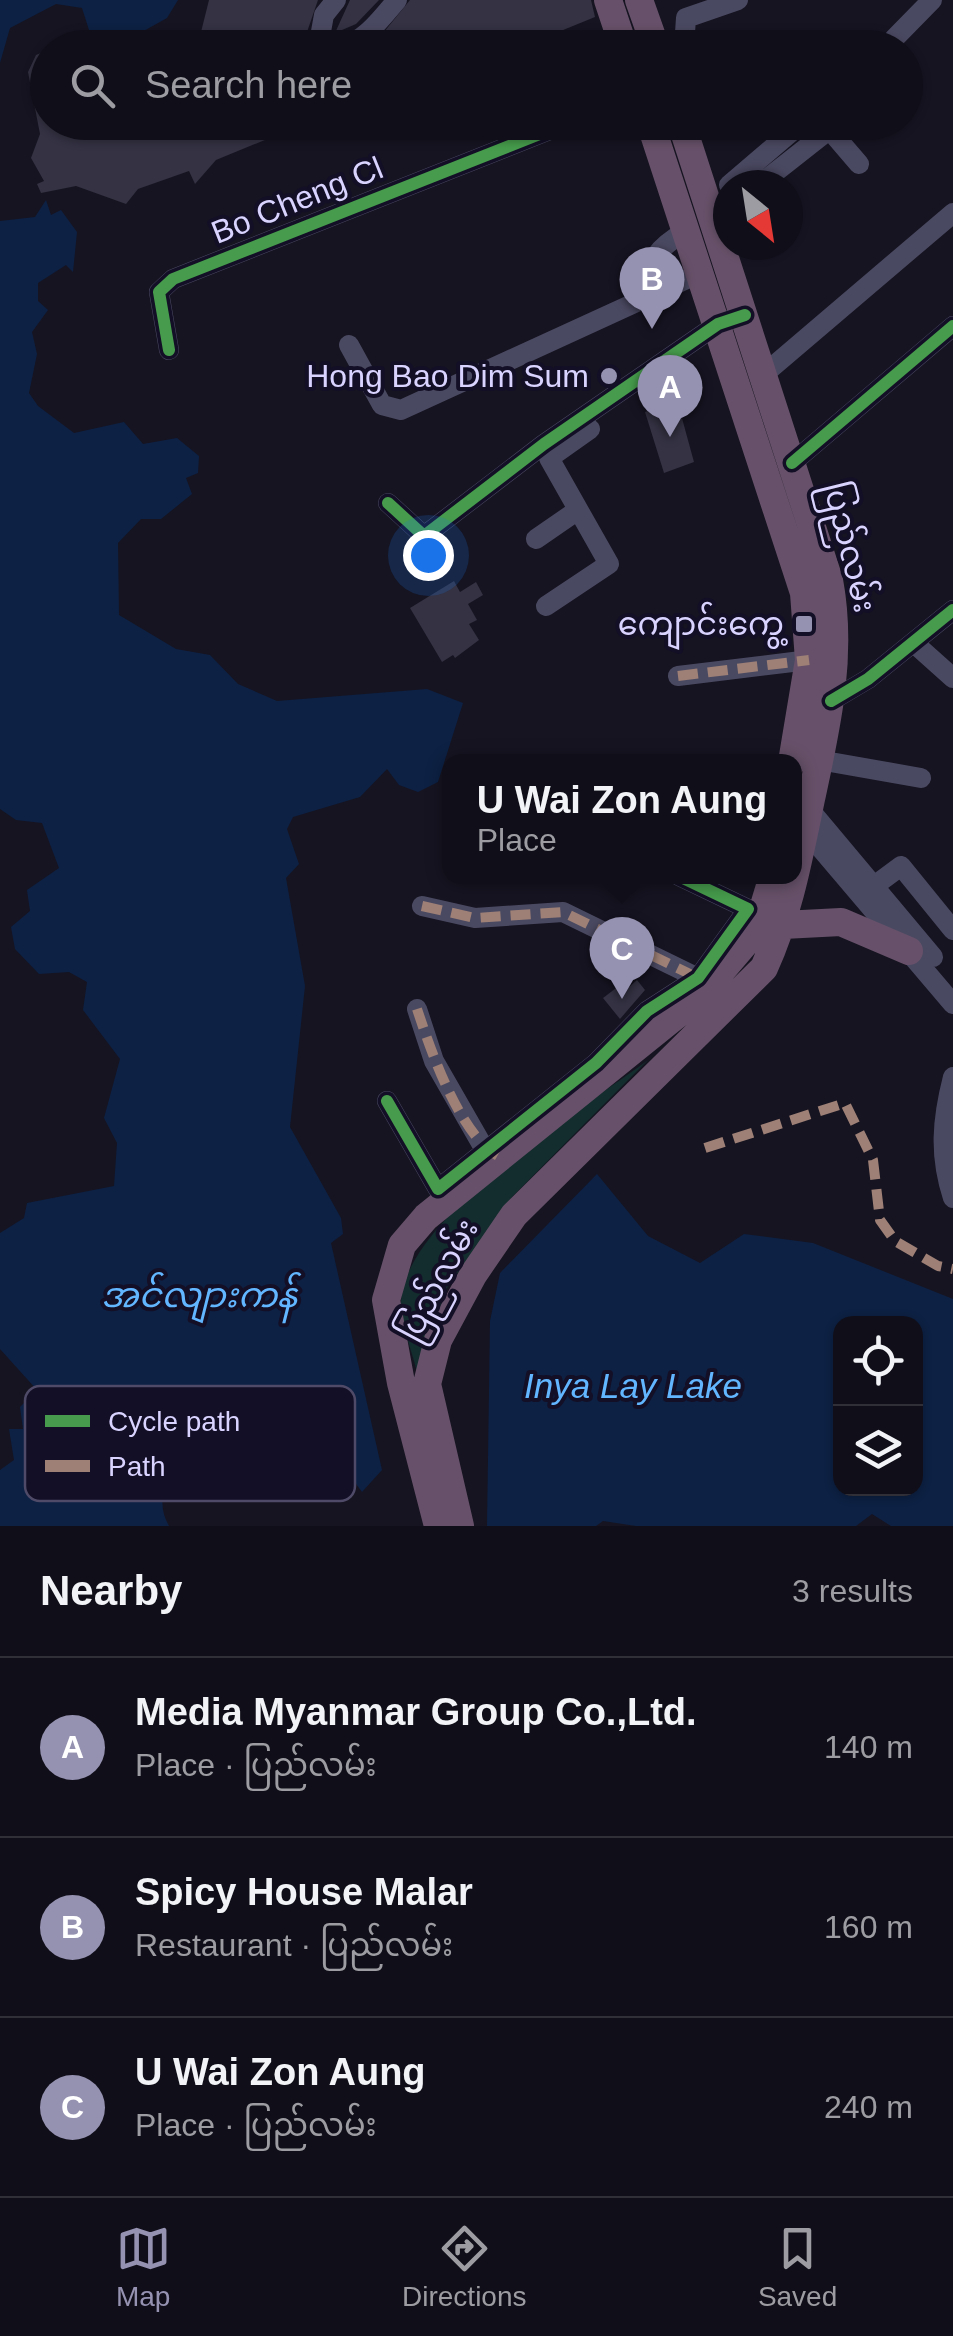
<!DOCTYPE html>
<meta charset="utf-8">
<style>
:root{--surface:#100f19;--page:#191822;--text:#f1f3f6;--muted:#9c9ca2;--line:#302f38;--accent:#9591b1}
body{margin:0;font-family:Arial,"Noto Sans Myanmar",sans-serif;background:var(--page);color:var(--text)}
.controls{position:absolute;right:30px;bottom:30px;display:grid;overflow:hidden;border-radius:20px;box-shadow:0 2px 8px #0004}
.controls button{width:90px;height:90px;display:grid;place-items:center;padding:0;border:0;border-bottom:2px solid var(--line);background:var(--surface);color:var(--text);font:50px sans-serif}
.compass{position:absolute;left:713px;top:170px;width:90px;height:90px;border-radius:50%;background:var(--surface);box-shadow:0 2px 8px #0004;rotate:150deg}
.you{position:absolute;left:428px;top:555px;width:35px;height:35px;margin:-25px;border:8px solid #fff;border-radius:50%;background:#1a73e8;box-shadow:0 0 0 15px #1a73e833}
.badge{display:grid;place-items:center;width:65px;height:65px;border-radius:50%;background:var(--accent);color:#fff;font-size:32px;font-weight:700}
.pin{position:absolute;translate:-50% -82px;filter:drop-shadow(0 2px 5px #0008)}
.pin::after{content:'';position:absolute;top:52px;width:35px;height:30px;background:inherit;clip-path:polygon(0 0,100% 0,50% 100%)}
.popup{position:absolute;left:442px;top:754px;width:360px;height:130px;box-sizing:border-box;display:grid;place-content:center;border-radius:20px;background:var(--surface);filter:drop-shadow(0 2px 8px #0005);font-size:32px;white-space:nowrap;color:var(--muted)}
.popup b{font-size:38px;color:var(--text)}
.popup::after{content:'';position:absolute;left:50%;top:100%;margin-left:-20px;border:20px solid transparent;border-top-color:var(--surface)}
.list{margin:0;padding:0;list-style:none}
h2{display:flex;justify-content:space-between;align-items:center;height:130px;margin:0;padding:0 40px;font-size:42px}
h2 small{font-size:32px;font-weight:400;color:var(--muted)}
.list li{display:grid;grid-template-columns:65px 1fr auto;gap:30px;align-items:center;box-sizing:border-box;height:180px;padding:0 40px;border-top:2px solid var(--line)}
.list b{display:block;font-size:38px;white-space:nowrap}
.list p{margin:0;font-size:32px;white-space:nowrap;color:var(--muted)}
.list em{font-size:32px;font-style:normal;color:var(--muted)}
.icon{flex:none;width:55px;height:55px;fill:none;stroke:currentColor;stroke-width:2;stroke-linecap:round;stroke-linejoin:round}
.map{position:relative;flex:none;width:953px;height:1526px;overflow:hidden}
.search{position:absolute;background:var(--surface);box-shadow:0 2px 8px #0004;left:30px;right:30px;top:30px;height:110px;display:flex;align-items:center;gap:25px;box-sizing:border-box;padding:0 35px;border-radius:55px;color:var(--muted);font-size:38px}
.sheet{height:670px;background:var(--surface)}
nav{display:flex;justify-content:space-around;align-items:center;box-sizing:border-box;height:140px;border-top:2px solid var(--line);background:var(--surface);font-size:28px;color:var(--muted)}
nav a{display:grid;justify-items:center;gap:5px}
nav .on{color:var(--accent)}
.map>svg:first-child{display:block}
.green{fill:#132c2d}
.water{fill:#0d2144;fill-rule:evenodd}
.building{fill:#343243}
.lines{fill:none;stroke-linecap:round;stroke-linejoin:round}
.minor{stroke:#4a4962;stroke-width:20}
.highway{stroke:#67516a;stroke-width:28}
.quiet{stroke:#9e8076;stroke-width:10;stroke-dasharray:20 10;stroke-linecap:butt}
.cycleway-casing{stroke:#130f26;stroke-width:19}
.cycleway{stroke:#469c4c;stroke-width:12}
.poi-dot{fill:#9591b1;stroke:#130f26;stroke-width:4}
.labels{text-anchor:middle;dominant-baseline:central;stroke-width:8;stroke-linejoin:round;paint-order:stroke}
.street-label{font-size:32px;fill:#d9d4ff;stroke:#130f26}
.poi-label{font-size:32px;fill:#d9d4ff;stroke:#130f26;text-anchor:end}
.water-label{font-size:35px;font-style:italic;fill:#62b6ff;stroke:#130f26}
.key{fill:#130f26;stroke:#4e4a67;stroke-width:2.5}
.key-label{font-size:28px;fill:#d9d4ff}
</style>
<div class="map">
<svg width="953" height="1526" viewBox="0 0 953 1526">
<rect width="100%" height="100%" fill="#161421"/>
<path class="green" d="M648 1060 512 1197 447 1288 417 1372C412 1351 401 1325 401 1304 401 1219 584 1108 648 1060Z"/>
<path class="water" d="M0 0H178L167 18 124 42 89 30 82 8 56 4 10 28 0 63Z
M46 200 51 215 61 210 77 232 73 272 66 265 38 283V301L48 310 32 332 37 354 29 393 38 406 74 433 124 422 143 444 177 438 199 456 198 473 186 478 192 494 161 519H141L118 543 119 615 176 649 210 655 238 684 277 701 427 689 463 703 438 782 418 792 399 785 387 769 360 797 293 817 287 829 299 864 286 878 305 986 290 1127 341 1218 343 1234 331 1243 382 1470 362 1492 348 1473 322 1484 214 1432 199 1435C179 1461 149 1492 169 1526H0V1470L14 1460 9 1429H23L20 1407 37 1390 0 1349V1233L24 1218 27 1203 114 1186 117 1143 104 1118 120 1059 83 1010 87 982 69 972 39 974 15 949 11 927 30 911 27 890 59 868 42 823 16 820 0 809V221L35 217Z
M597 1174 648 1236 700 1263 744 1234 813 1243 953 1299V1526H891L872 1514 856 1526H636L603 1521 596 1526H487L490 1321 500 1273ZM840 1324H916V1488H840Z"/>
<path class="building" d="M209 0H318L306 35 311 48H197Z
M350 0H379L356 24 335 33Z
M410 0H591L595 17 519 48H371Z
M48 50V122L306 123 216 160 195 184 189 171 138 189 126 204 76 186 41 193 37 184 44 181 31 158 40 134 28 72 36 55Z
M677 400 694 462 664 473 645 412Z
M454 581 460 592 476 582 483 595 468 604 477 620 469 624 479 640 455 658 453 655 442 662 410 608Z
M637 980 645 990 620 1019 603 998 624 982 628 988Z"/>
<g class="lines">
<path class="minor" d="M336 0 324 15 320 37 327 45 338 48
M340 48C366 40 380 20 397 0
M684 48 686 18 738 0
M885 48 932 0
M823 122 859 164
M871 122 872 123
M729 185 803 122
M759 185 839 122
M654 292C641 262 662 245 686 231
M349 345 382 405 401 410 700 273
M169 350 159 292 173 279 570 122
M763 375 953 213
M792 463 953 326
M388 503 424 536 544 444 718 324 745 315
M536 539 578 510
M546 606 609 564 549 458 590 429
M915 644 953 678
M678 676 809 660
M831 701 868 679 953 610
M819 760 921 778
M809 809 933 957
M806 831 953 1004
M874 886 901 866 953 930
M422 906 475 918 563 912 698 978
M417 1009 434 1061 485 1150 495 1154
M953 1077C942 1120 939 1155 953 1198
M387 1101 438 1189 596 1063 647 1011 698 978 748 909 679 876"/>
<path class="highway" d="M608 0 624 48
M639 0 656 48
M650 122 804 593 809 660 792 762
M783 925 841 922 909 951
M438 1526 401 1383 386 1300 402 1245 426 1217 700 996 757 929 773 876
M460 1526 427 1384 438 1340 473 1275 514 1215 764 968C789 913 799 857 811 799 827 725 843 655 829 580L681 122"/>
<path class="quiet" d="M678 676 809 660
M422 906 475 918 563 912 698 978
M417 1009C431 1051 461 1140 502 1158
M705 1148 845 1103 873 1160 880 1220 895 1241 938 1266 953 1269"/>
<g class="cycleway-casing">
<path id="cycleway" d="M169 350 159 292 173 279 570 122
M792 463 953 326
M388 503 424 536 544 444 718 324 745 315
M831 701 868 679 953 610
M387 1101 438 1189 596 1063 647 1011 698 978 748 909 679 876"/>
</g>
<use href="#cycleway" class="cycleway"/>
</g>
<g class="poi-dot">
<circle cx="609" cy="376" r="10"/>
<rect x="794" y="614" width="20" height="20" rx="5"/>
</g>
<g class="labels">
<g class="street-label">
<text transform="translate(297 200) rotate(-22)">Bo Cheng Cl</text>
<text transform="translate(850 547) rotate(76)">ပြည်လမ်း</text>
<text transform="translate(438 1280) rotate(-62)">ပြည်လမ်း</text>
</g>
<g class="poi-label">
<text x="589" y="376">Hong Bao Dim Sum</text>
<text x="784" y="624">ကျောင်းကွေ့</text>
</g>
<g class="water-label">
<text x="199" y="1294">အင်လျားကန်</text>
<text x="633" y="1385">Inya Lay Lake</text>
</g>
</g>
<rect x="25" y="1386" width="330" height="115" rx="15" class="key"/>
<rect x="45" y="1415" width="45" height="12" fill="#469c4c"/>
<rect x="45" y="1460" width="45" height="12" fill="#9e8076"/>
<g class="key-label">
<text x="108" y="1431">Cycle path</text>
<text x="108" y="1476">Path</text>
</g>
</svg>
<div class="controls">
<button><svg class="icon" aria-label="locate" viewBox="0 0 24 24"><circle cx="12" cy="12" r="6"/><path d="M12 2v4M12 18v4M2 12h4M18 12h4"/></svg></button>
<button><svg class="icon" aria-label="layers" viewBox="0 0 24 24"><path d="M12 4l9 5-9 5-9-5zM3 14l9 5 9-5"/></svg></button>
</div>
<svg class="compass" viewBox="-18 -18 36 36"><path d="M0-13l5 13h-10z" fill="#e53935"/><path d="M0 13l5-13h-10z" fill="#9c9ca2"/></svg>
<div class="you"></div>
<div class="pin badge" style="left:670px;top:437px">A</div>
<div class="pin badge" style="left:652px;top:329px">B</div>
<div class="pin badge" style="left:622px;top:999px">C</div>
<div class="popup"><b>U Wai Zon Aung</b>Place</div>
<div class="search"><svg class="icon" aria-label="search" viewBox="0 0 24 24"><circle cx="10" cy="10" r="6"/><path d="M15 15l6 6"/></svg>Search here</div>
</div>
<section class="sheet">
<h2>Nearby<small>3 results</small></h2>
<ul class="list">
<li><span class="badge">A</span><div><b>Media Myanmar Group Co.,Ltd.</b><p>Place · ပြည်လမ်း</p></div><em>140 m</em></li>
<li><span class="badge">B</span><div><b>Spicy House Malar</b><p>Restaurant · ပြည်လမ်း</p></div><em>160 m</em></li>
<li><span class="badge">C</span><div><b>U Wai Zon Aung</b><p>Place · ပြည်လမ်း</p></div><em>240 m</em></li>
</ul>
</section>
<nav>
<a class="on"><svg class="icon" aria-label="map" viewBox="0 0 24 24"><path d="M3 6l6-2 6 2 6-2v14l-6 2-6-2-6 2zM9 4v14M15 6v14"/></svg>Map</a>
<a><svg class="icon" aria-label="directions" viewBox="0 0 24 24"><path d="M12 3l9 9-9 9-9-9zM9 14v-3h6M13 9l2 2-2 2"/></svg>Directions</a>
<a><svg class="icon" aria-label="saved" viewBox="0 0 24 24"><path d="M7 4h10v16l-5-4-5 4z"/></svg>Saved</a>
</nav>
